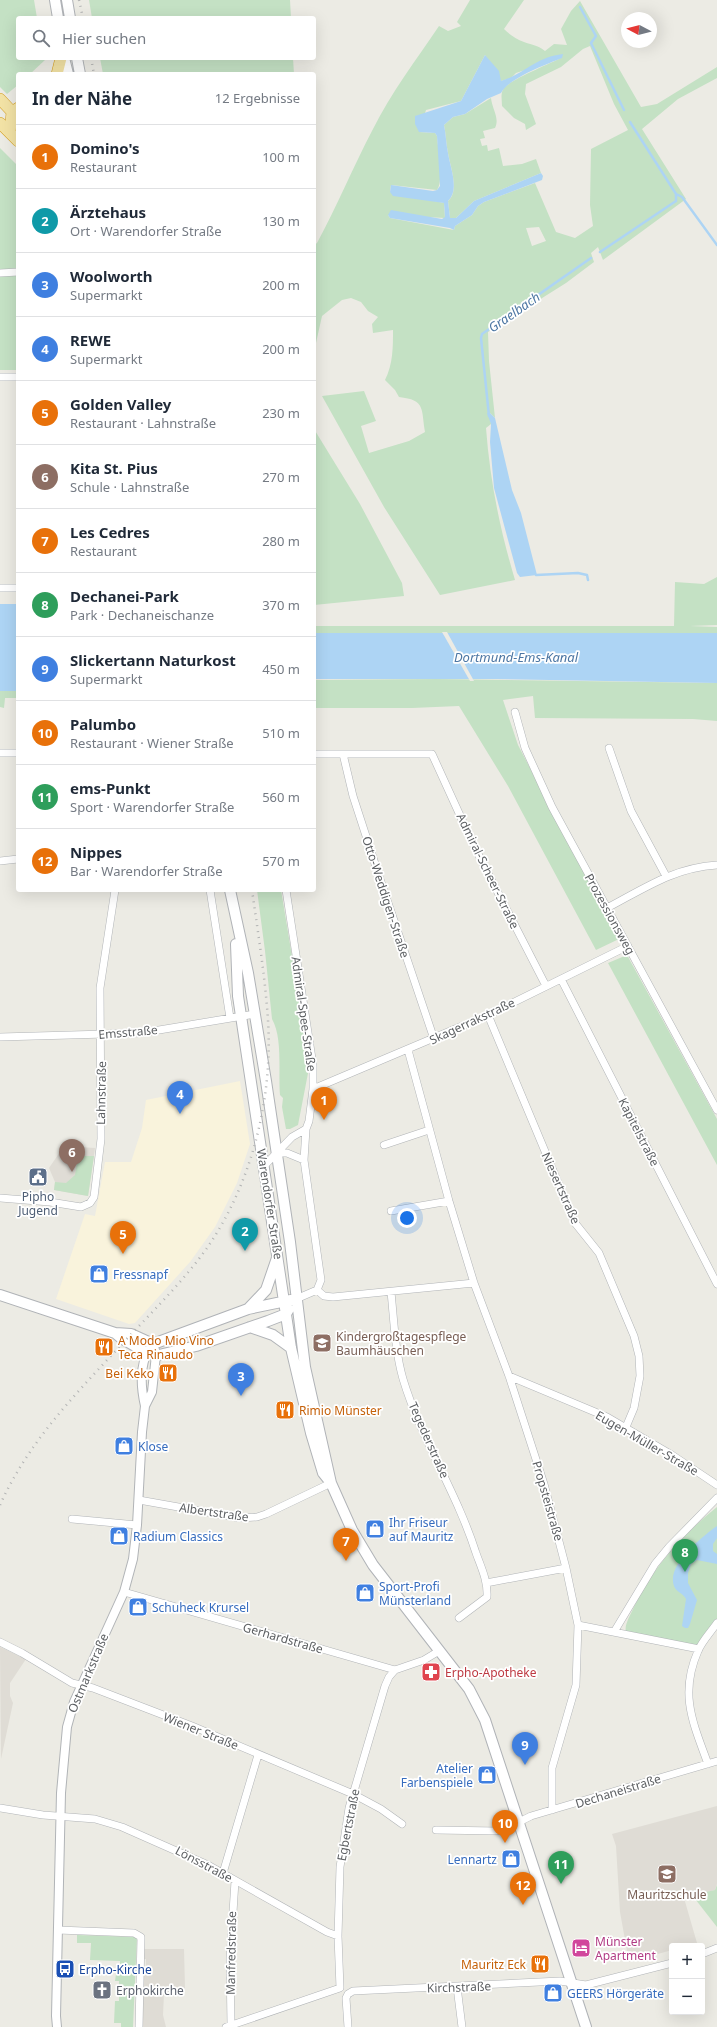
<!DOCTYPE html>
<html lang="de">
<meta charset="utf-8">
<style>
:root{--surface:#fff;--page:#f6f6f7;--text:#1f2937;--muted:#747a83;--line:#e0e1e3;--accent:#7c3aed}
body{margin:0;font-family:"Noto Sans",sans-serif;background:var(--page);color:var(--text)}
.controls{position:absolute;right:12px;bottom:12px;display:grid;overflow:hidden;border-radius:4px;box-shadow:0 4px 16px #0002}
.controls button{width:36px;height:36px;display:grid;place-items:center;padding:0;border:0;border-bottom:1px solid var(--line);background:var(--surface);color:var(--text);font:20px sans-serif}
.compass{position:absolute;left:621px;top:12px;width:36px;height:36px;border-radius:50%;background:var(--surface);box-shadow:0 4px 16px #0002;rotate:277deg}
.you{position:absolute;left:407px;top:1218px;width:14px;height:14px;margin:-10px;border:3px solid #fff;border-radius:50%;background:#1a73e8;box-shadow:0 0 0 6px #1a73e833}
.badge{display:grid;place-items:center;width:26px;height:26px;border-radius:50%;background:var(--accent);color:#fff;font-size:13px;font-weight:700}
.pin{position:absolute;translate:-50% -33px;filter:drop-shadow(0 1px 2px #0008)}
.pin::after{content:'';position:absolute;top:21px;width:14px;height:12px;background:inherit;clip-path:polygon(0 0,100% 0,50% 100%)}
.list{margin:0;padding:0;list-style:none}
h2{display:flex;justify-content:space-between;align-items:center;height:52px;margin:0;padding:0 16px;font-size:17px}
h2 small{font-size:13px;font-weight:400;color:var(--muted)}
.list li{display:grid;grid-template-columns:26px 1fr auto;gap:12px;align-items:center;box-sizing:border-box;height:64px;padding:0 16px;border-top:1px solid var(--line)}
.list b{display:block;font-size:15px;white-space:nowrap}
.list p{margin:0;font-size:13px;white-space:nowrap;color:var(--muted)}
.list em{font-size:13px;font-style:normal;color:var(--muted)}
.icon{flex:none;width:22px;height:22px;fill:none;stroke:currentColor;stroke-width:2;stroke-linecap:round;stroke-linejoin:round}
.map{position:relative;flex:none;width:717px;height:2027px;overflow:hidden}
.search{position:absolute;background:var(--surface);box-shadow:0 4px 16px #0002;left:16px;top:16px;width:300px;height:44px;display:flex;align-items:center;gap:10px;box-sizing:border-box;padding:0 14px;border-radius:4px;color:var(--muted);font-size:15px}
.panel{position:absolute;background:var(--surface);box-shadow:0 4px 16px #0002;left:16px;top:72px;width:300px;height:820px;border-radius:4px}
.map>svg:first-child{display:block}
.commercial{fill:#f9f3dc}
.education{fill:#dfdcd5}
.green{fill:#c4e1c4;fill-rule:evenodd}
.water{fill:#add4f4}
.pier{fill:#ecebe4}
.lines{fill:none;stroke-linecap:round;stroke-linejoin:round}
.stream{stroke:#add4f4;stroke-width:2.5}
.minor-casing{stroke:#b1b4b7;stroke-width:8}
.tertiary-casing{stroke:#b1b4b7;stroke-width:10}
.secondary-casing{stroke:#b0b3b7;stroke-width:12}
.trunk-casing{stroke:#d39c1d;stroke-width:12}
.minor{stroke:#fff;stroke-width:7}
.tertiary{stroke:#fff;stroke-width:8}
.secondary{stroke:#fff;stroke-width:10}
.trunk{stroke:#f2e2a5;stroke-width:11}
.rail{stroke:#b2b3b3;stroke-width:2.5;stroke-dasharray:1 5;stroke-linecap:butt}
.labels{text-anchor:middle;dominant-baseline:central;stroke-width:3.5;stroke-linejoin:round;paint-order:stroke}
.street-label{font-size:12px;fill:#5c5f62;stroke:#fff}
.service-label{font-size:12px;fill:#4e5e75;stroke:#fff}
.shop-label{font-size:12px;fill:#366cbe;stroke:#fff;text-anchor:start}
.education-label{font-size:12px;fill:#785e54;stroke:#fff;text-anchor:start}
.food-label{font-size:12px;fill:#c56008;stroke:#fff;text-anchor:start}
.health-label{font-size:12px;fill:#be3a42;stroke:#fff;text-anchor:start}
.hotel-label{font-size:12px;fill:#b23c85;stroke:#fff;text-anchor:start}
.transit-label{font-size:12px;fill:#164399;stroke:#fff;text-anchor:start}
.worship-label{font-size:12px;fill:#5b616d;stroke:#fff;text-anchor:start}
.water-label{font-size:13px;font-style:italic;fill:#4c76a3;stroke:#fff}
</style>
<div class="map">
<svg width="717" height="2027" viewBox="0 0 717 2027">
<rect width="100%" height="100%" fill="#ecebe4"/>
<path class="commercial" d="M240 1081 250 1144 237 1183 215 1227 190 1262 135 1323 129 1324 56 1299 85 1214 95 1216 105 1162H131L142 1128 146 1100Z"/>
<path class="education" d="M64 1146 95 1148 88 1196 54 1190 55 1182 49 1168Z
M0 1647 26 1659 10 1683V1696L13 1703 1 1759Z
M717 1806V1884L715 1890 684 1898 697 1943 686 1946H672V1950L629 1962 620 1912 616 1846 612 1834Z
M144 1949H184L185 1988 164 1994 163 2015 166 2027H142L143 1967H146V1959H144Z"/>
<path class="green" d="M0 0H34L37 18H18V58H44L45 60 30 74H18V85L7 94 0 87Z
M89 0H290L291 18H92Z
M470 0H524L504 29C510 35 516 39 524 42 534 46 536 44 545 51L554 44 567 45 561 29 571 11 580 1 641 107 657 104 717 67V78L678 99 642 129 686 199 603 260 598 247 591 253 594 262 566 283 488 332 489 361 495 418 490 413 491 424 486 428C490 481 500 530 515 580L440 595 384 507 322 396 364 391 376 421 361 426 369 453 409 441 425 432C421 409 426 400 399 397L395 390 385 380C393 364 393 347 393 330L373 333 372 324 378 317 368 311 361 302 351 298 342 300 322 316 314 352V245L317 243C337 206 353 167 373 129 391 93 416 60 439 26L448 31 461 26 457 22ZM590 46 614 104 628 130 591 149 590 205 593 226 575 238 556 232 535 183 484 202 478 206 472 215 455 226 454 230 390 218 388 215 445 218 444 203 390 192 391 185 437 190C444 180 438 150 437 136L435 133 419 132 426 110 461 101 485 55 501 81 511 78 516 73 561 58C549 64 512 79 504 88 500 93 502 100 502 106L514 118 525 124 526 130 536 124 525 94 526 84 561 67 583 49ZM539 227 546 241 532 246 526 228Z
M100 58H293L294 74H103Z
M491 98C492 109 500 118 495 128L483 131 485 138 480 139 482 146 487 145 488 151 499 148 503 166 522 164 536 159 541 173 474 201 456 218H450L448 201C460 191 450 166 448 153 446 144 446 134 444 125L453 117 465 114Z
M0 148 18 166V370H0Z
M314 429 360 504 402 583 404 596 314 605Z
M717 577V625L690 626 717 627V633H314V626H674L675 582 704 584Z
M436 679 717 683V721L693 719 535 718 533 696 503 700 518 745 619 939 596 950 508 786 459 706 412 708H314V680Z
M0 691H18V698H5L4 708 0 707Z
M257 890H281L308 1052 309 1068 298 1125 290 1129H286L282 1107 283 1098 280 1095C278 1073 283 1038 272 1019L265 951Z
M627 955 717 1119V1165L608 963Z
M78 1156H94L88 1196 54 1190 55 1182 66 1183 75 1175Z
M717 1507V1621L698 1647 626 1632C624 1625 630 1616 633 1609 652 1568 682 1535 717 1507Z
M717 1885V1927L692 1895 715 1890Z
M77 1935 137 1937 133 2027H121V2023H114L115 2001H119V1981H115L116 1974H120V1961L90 1960 91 1943H77Z"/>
<path class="water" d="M563 54 562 58C545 65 509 78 501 93L487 99 465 114 453 117 444 125C446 134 446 144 448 153 450 167 460 190 448 201L450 218H456L474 201 541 173 543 176 542 180 484 202 478 206 472 215 455 226 454 230 450 228 390 218 388 215 391 210 442 219 445 217 444 203 393 196 390 192 391 185 433 191 437 190 440 186 437 136 435 133 419 132 415 124V116L461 101 485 55 499 71 501 81C524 74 536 57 563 54Z
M487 413H490L495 418 512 490 521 513 537 575 520 577 517 573 494 488 490 442 491 424Z
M0 604H18V691H0Z
M314 633H717V683L496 679H314Z
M717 1526V1538L713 1544V1551L717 1554V1564L697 1560 691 1564 688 1573V1583L697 1600 690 1624 688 1628H685L682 1626 686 1599C683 1593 676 1592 674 1586 666 1565 703 1536 717 1526Z"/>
<path class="pier" d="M442 632H447L474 681H470Z"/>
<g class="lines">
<path class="stream" d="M580 7 596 36 591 43 624 110
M676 194 682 197 717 245
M600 252 676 201V194L630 122
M489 416 481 338 482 334 591 258
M536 575 578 573 587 575 588 580"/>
<g class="minor-casing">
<path id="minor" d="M0 273 18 272
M0 377H18
M0 588H18
M515 712 525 748 552 807 717 1110
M609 748 631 811 666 876
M0 753H18
M314 754H432L474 846 546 986
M343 754 353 796 380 879 434 1039
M0 861 18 859
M210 890 230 1018
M286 890 313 1065V1089L309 1121 306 1129 304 1160 321 1280 317 1290 296 1299
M607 908C645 888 673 868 717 865
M561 979 717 1284
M488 1015 575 1223 599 1253 634 1336 639 1356 640 1376 634 1408 626 1427
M0 1037 141 1033 255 1014
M408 1050 449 1201 474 1283 509 1376 544 1484 566 1568 578 1625 576 1685 552 1768V1810
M313 1089 488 1015 628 946
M384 1145 429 1130
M277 1153H287L304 1160
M264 1166 292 1137 306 1129
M0 1198 50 1202 81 1207 90 1203 94 1197 101 1139 100 988 115 890
M391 1211 449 1201
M317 1290 324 1296 333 1297 474 1283
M391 1292C394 1321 395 1351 403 1379 421 1439 457 1493 476 1553 481 1567 488 1581 487 1597L459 1618
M509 1376 607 1417 672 1455 717 1485
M139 1500 240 1518 257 1517 266 1514 331 1483
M72 1519 137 1525
M486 1583 566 1568
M124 1592 395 1670 424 1660 439 1651
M578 1625 699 1649
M614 1632 655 1564 669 1547 717 1498
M0 1642 22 1653 72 1683 93 1688 192 1726 353 1794 381 1809 402 1824
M708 1764C693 1723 679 1694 698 1651 702 1641 711 1632 717 1623
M0 1808 43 1815 95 1819 122 1827 208 1865 327 1932 338 1936
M436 1830 497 1831 507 1828 531 1816 717 1761
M223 1873 258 1755
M58 1930 134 1933 141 1937 139 2027
M702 1954 717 1948
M457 1987 462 2027
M231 2025 230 1959 235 1881
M226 2027 340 1988 338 1936 340 1867 349 1808 385 1686 389 1677 395 1670
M348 2027 346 1998 348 1994 353 1991 560 1981 586 1985 672 1963"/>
</g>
<g class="tertiary-casing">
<path id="tertiary" d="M145 1406C141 1388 139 1364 150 1348
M57 2027 56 2016 61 1793 67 1727 74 1702 124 1592 133 1559 137 1525 142 1432 145 1406 152 1392 156 1355 155 1350"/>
</g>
<g class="secondary-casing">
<path id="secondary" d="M55 0 58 18
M67 0 70 18
M64 58 68 74
M77 58 80 74
M230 890 248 973 266 1081 290 1242 305 1367 331 1483 352 1530 373 1565 469 1689 485 1720 586 2027
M236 944 238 996 291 1348 311 1433 323 1473 331 1483
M0 1295 115 1333 131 1334 153 1344 248 1309 291 1300
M248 1309 266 1290 277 1258
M250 1327 273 1335 291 1348
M115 1333 121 1338 147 1353 159 1355 196 1346 268 1321 286 1314 289 1309"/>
</g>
<g class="trunk-casing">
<path id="trunk" d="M57 74 61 58
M0 99 16 116
M0 123 18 141
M10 133 12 112 18 108"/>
</g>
<use href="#minor" class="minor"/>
<use href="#tertiary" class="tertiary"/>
<use href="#secondary" class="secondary"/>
<use href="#trunk" class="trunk"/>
<path class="rail" d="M79 0 83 18
M91 58 94 74
M0 1505C29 1441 74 1396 120 1346 150 1314 182 1283 207 1248 252 1183 273 1098 268 1020 265 976 258 933 252 890"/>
</g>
<defs>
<g id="civic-square" transform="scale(1)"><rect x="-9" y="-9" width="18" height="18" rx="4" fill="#5c6f8a" stroke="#fff"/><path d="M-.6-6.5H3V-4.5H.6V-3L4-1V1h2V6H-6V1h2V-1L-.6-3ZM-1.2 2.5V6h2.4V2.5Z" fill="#fff"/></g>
<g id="shop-square" transform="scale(1)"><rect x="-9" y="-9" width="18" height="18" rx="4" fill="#3f7fe0" stroke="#fff"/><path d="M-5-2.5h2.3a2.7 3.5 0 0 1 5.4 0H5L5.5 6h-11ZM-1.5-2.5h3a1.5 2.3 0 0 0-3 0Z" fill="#fff"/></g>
<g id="school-square" transform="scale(1)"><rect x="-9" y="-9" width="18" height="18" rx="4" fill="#8d6e63" stroke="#fff"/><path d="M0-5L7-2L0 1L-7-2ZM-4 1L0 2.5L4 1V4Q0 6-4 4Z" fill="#fff"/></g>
<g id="restaurant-square" transform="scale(1)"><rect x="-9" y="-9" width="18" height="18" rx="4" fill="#e8710a" stroke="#fff"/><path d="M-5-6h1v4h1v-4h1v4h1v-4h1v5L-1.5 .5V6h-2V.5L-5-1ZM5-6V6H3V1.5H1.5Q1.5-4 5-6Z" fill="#fff"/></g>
<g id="pharmacy-square" transform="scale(1)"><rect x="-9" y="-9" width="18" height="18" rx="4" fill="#e0444e" stroke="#fff"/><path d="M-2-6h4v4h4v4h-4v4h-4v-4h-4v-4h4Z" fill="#fff"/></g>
<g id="hotel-square" transform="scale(1)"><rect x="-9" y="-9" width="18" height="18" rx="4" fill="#d1479c" stroke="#fff"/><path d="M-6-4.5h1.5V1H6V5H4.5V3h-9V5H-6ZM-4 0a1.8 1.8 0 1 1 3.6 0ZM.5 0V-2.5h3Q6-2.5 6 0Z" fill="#fff"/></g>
<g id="bus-square" transform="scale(1)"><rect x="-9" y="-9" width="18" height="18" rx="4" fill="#1a4fb4" stroke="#fff"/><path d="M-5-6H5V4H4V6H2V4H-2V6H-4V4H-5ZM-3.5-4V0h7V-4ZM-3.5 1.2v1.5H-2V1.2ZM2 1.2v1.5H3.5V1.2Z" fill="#fff"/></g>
<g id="church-square" transform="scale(1)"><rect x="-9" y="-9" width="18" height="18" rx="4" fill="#6b7280" stroke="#fff"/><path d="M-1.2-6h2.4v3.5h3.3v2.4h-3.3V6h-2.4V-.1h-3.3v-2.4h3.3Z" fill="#fff"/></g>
</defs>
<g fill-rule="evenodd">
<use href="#civic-square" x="38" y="1177"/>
<use href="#shop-square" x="99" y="1274"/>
<use href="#school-square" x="322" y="1343"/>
<use href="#restaurant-square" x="104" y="1347"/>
<use href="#restaurant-square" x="168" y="1373"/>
<use href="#restaurant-square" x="285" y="1410"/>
<use href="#shop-square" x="124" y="1446"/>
<use href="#shop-square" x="375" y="1529"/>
<use href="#shop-square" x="119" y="1536"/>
<use href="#shop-square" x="365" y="1593"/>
<use href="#shop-square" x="138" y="1607"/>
<use href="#pharmacy-square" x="431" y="1672"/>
<use href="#shop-square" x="487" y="1775"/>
<use href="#shop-square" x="511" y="1859"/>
<use href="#school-square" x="667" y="1874"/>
<use href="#hotel-square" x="581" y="1948"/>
<use href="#restaurant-square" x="540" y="1964"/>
<use href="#bus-square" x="65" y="1969"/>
<use href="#church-square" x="102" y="1990"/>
<use href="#shop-square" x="553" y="1993"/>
</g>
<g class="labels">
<g class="street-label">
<text transform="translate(488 871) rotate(64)">Admiral-Scheer-Straße</text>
<text transform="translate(386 897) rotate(72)">Otto-Weddigen-Straße</text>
<text transform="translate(610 914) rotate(61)">Prozessionsweg</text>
<text transform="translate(304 1014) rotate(82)">Admiral-Spee-Straße</text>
<text transform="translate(472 1021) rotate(-25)">Skagerrakstraße</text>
<text transform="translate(128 1032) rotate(-5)">Emsstraße</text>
<text transform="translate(101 1093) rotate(-89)">Lahnstraße</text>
<text transform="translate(639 1132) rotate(63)">Kapitelstraße</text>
<text transform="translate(561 1188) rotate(66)">Niesertstraße</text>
<text transform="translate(270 1204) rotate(81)">Warendorfer Straße</text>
<text transform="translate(429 1440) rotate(66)">Tegederstraße</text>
<text transform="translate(647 1443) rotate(30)">Eugen-Müller-Straße</text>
<text transform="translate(548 1501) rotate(74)">Propsteistraße</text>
<text transform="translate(214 1512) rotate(8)">Albertstraße</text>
<text transform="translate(283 1638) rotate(16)">Gerhardstraße</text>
<text transform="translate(88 1673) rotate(-67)">Ostmarkstraße</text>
<text transform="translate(201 1731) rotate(22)">Wiener Straße</text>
<text transform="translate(618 1791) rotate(-17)">Dechaneistraße</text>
<text transform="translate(348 1825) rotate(-79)">Egbertstraße</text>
<text transform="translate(204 1864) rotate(28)">Lönsstraße</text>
<text transform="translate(231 1953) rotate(-89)">Manfredstraße</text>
<text transform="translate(459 1987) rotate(-2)">Kirchstraße</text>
</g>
<g class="service-label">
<text x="38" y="1196">Pipho<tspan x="38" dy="14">Jugend</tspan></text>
</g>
<g class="shop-label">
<text x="113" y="1274">Fressnapf</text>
<text x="138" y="1446">Klose</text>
<text x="389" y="1522">Ihr Friseur<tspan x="389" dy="14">auf Mauritz</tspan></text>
<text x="133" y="1536">Radium Classics</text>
<text x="379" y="1586">Sport-Profi<tspan x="379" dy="14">Münsterland</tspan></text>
<text x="152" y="1607">Schuheck Krursel</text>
<text x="473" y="1768" text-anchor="end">Atelier<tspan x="473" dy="14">Farbenspiele</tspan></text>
<text x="497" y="1859" text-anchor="end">Lennartz</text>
<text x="567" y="1993">GEERS Hörgeräte</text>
</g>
<g class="education-label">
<text x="336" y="1336">Kindergroßtagespflege<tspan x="336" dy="14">Baumhäuschen</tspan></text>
<text x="667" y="1894" text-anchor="middle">Mauritzschule</text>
</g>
<g class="food-label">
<text x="118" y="1340">A Modo Mio Vino<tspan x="118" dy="14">Teca Rinaudo</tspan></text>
<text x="154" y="1373" text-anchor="end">Bei Keko</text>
<text x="299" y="1410">Rimio Münster</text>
<text x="526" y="1964" text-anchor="end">Mauritz Eck</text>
</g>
<g class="health-label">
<text x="445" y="1672">Erpho-Apotheke</text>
</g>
<g class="hotel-label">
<text x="595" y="1941">Münster<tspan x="595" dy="14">Apartment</tspan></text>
</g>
<g class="transit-label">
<text x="79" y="1969">Erpho-Kirche</text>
</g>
<g class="worship-label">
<text x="116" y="1990">Erphokirche</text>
</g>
<g class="water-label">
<text transform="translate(514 312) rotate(-35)">Graelbach</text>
<text x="516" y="657">Dortmund-Ems-Kanal</text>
</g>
</g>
</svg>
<div class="controls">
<button>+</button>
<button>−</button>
</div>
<svg class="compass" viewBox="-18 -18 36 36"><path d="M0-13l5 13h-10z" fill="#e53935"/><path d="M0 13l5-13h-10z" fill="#747a83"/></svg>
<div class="you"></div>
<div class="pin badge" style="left:324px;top:1120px;background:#e8710a">1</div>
<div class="pin badge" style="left:245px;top:1251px;background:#0f9aa8">2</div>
<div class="pin badge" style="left:241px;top:1396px;background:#3f7fe0">3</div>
<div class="pin badge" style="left:180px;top:1114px;background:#3f7fe0">4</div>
<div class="pin badge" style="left:123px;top:1254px;background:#e8710a">5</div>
<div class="pin badge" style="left:72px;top:1172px;background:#8d6e63">6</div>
<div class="pin badge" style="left:346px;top:1561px;background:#e8710a">7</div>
<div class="pin badge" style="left:685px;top:1572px;background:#2e9e5b">8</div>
<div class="pin badge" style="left:525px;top:1765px;background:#3f7fe0">9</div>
<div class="pin badge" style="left:505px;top:1843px;background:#e8710a">10</div>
<div class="pin badge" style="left:561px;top:1884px;background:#2e9e5b">11</div>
<div class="pin badge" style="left:523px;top:1905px;background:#e8710a">12</div>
<div class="search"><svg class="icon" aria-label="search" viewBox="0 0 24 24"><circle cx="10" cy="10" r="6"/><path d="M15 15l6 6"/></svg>Hier suchen</div>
<section class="panel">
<h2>In der Nähe<small>12 Ergebnisse</small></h2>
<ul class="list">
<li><span class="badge" style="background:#e8710a">1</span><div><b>Domino's</b><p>Restaurant</p></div><em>100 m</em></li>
<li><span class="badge" style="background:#0f9aa8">2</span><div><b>Ärztehaus</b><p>Ort · Warendorfer Straße</p></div><em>130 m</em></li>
<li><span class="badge" style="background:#3f7fe0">3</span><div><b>Woolworth</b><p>Supermarkt</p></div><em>200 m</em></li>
<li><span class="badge" style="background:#3f7fe0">4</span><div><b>REWE</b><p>Supermarkt</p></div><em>200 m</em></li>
<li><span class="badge" style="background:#e8710a">5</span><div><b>Golden Valley</b><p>Restaurant · Lahnstraße</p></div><em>230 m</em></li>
<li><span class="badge" style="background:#8d6e63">6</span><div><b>Kita St. Pius</b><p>Schule · Lahnstraße</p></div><em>270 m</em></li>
<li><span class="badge" style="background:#e8710a">7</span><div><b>Les Cedres</b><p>Restaurant</p></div><em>280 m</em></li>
<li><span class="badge" style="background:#2e9e5b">8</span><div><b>Dechanei-Park</b><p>Park · Dechaneischanze</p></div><em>370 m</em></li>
<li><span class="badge" style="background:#3f7fe0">9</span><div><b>Slickertann Naturkost</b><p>Supermarkt</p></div><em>450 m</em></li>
<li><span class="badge" style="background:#e8710a">10</span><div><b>Palumbo</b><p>Restaurant · Wiener Straße</p></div><em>510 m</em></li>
<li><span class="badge" style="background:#2e9e5b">11</span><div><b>ems-Punkt</b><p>Sport · Warendorfer Straße</p></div><em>560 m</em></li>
<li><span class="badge" style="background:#e8710a">12</span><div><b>Nippes</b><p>Bar · Warendorfer Straße</p></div><em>570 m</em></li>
</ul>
</section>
</div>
